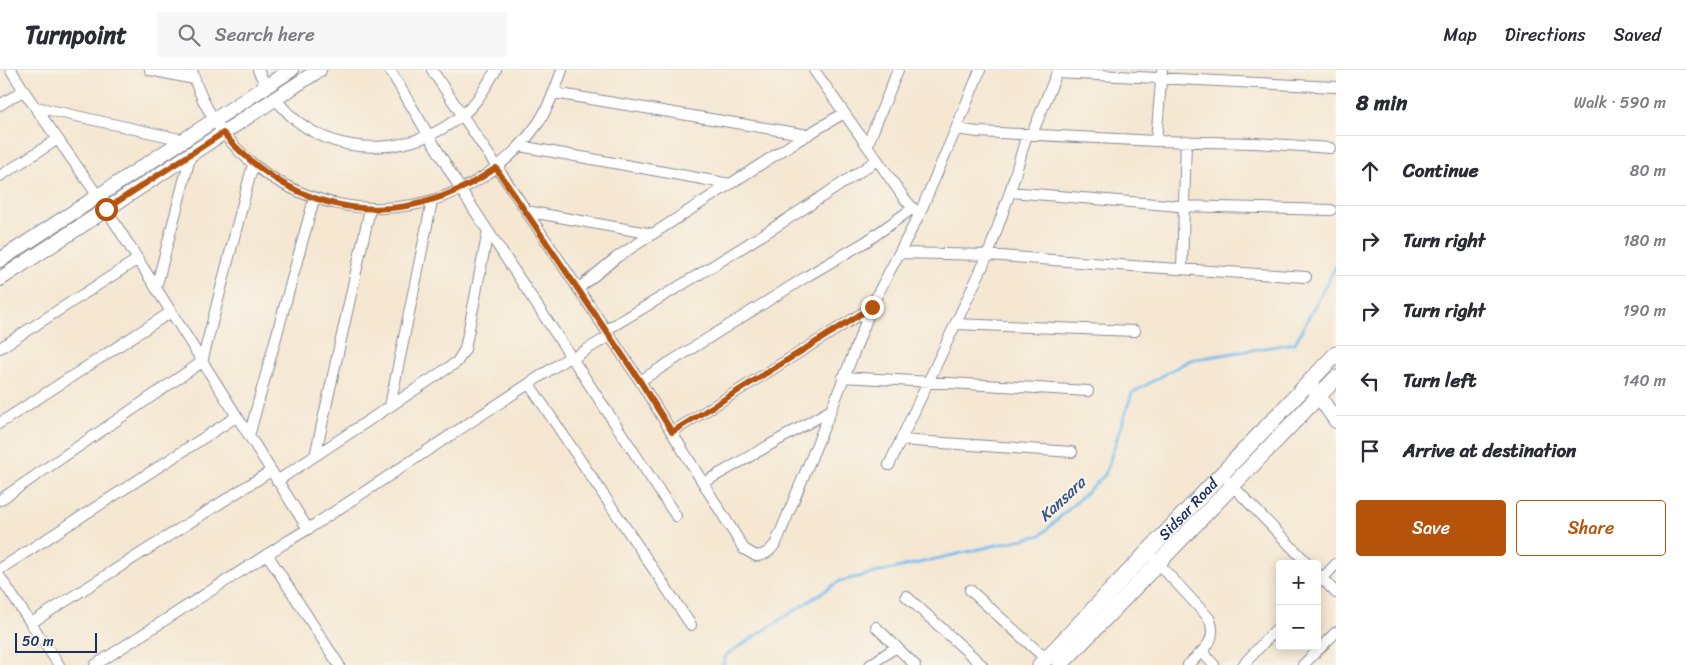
<!DOCTYPE html>
<meta charset="utf-8">
<style>
:root{--surface:#fff;--page:#f7f7f7;--text:#2b2b33;--muted:#7c7c81;--line:#e1e1e2;--accent:#b45309}
body{margin:0;font-family:Sriracha,sans-serif;background:var(--page);color:var(--text)}
.controls{position:absolute;right:15px;bottom:15px;display:grid;overflow:hidden;border-radius:5px;box-shadow:0 2px 12px #0003}
.controls button{width:45px;height:45px;display:grid;place-items:center;padding:0;border:0;border-bottom:1px solid var(--line);background:var(--surface);color:var(--text);font:25px sans-serif}
.scale{position:absolute;left:15px;bottom:12px;width:82px;box-sizing:border-box;padding-left:5px;border:2px solid #1b2f5e;border-top:0;font-size:14px;line-height:18px;white-space:nowrap;color:#1b2f5e;-webkit-text-stroke:4px #f7f3e8;paint-order:stroke}
.stop{position:absolute;width:15px;height:15px;margin:-11px;border:4px solid #b45309;border-radius:50%;background:#fff}
.stop.end{background:#b45309;border-color:#fff;box-shadow:0 1px 5px #0008}
.list{margin:0;padding:0;list-style:none}
h2{display:flex;justify-content:space-between;align-items:center;height:65px;margin:0;padding:0 20px;font-size:21px}
h2 small{font-size:16px;font-weight:400;color:var(--muted)}
.list li{display:grid;grid-template-columns:32px 1fr auto;gap:15px;align-items:center;box-sizing:border-box;height:70px;padding:0 20px;border-top:1px solid var(--line)}
.list b{display:block;font-size:19px;white-space:nowrap}
.list em{font-size:16px;font-style:normal;color:var(--muted)}
.actions{display:flex;gap:10px;padding:15px 20px}
.actions a{flex:1;padding:11px 0;border:1px solid var(--accent);border-radius:5px;text-align:center;font-size:18px;color:var(--accent)}
.actions .main{background:var(--accent);color:#fff}
.icon{flex:none;width:28px;height:28px;fill:none;stroke:currentColor;stroke-width:2;stroke-linecap:round;stroke-linejoin:round}
.map{position:relative;flex:none;width:1336px;height:595px;overflow:hidden}
header{display:flex;align-items:center;gap:30px;box-sizing:border-box;height:70px;padding:0 25px;background:var(--surface);border-bottom:1px solid var(--line)}
header strong{font-size:24px}
nav{display:flex;gap:28px;margin-inline-start:auto;font-size:18px}
.search{width:350px;height:45px;background:var(--page);display:flex;align-items:center;gap:12px;box-sizing:border-box;padding:0 18px;border-radius:5px;color:var(--muted);font-size:19px}
main{display:flex}
aside{flex:1;background:var(--surface)}
.map>svg:first-child{display:block}
.lines{fill:none;stroke-linecap:round;stroke-linejoin:round}
.stream{stroke:#78beef;stroke-width:3}
.minor-casing{stroke:#888b98;stroke-width:12}
.tertiary-casing{stroke:#888b98;stroke-width:16}
.secondary-casing{stroke:#888b98;stroke-width:17}
.minor{stroke:#fff;stroke-width:10}
.tertiary{stroke:#fff;stroke-width:14}
.secondary{stroke:#fff;stroke-width:15}
.route{stroke:#b45309;stroke-width:6}
.labels{text-anchor:middle;dominant-baseline:central;stroke-width:5;stroke-linejoin:round;paint-order:stroke}
.street-label{font-size:15px;fill:#1b2f5e;stroke:#f7f3e8}
.water-label{font-size:16px;font-style:italic;fill:#325382;stroke:#f7f3e8}
</style>
<header>
<strong>Turnpoint</strong>
<div class="search"><svg class="icon" aria-label="search" viewBox="0 0 24 24"><circle cx="10" cy="10" r="6"/><path d="M15 15l6 6"/></svg>Search here</div>
<nav><a>Map</a><a>Directions</a><a>Saved</a></nav>
</header>
<main>
<div class="map">
<svg width="1336" height="595" viewBox="0 0 1336 595">
<rect width="100%" height="100%" fill="#f7f3e8"/>
<filter id="ink" filterUnits="userSpaceOnUse"><feTurbulence type="fractalNoise" baseFrequency=".02" numOctaves="2"/><feDisplacementMap in="SourceGraphic" scale="10" xChannelSelector="R" yChannelSelector="G"/><feConvolveMatrix kernelMatrix="1 2 1 2 8 2 1 2 1" color-interpolation-filters="sRGB"/></filter>
<filter id="wash" filterUnits="userSpaceOnUse"><feTurbulence type="fractalNoise" baseFrequency=".0096" numOctaves="4" result="noise"/><feDisplacementMap in="SourceGraphic" scale="20" xChannelSelector="R" yChannelSelector="G"/><feGaussianBlur stdDeviation="1.12" result="paint"/><feColorMatrix in="noise" values="0 0 0 0 0 0 0 0 0 0 0 0 0 0 0 0 0 1.4 0 .05"/><feComposite in="paint" operator="in"/></filter>
<g filter="url(#wash)">
<rect width="100%" height="100%" fill="#f5e7d2"/>
<g class="lines">
<path class="stream" d="M723 595 726 585 840 511 1041 465 1105 405 1132 323 1190 290 1295 273 1336 196"/>
</g>
</g>
<g filter="url(#ink)">
<g class="lines">
<g class="minor-casing">
<path id="minor" d="M11 0 28 27 98 126 308 459 571 286
M150 0 194 9
M192 0C202 40 231 79 265 103 357 165 476 143 539 52 549 36 556 18 562 0
M258 0 266 16
M390 0 461 120 676 446
M432 0 640 311 744 479 756 486C766 485 770 481 776 473L834 333 874 231 919 145 956 59 978 62 1156 71 1255 73 1330 78
M814 0 904 128 917 143
M1057 3 1336 17
M554 23 808 65
M275 29C282 36 289 45 297 51 346 89 414 83 461 46 477 34 486 16 496 0
M0 35 24 20
M36 37 184 70
M956 59 980 0
M1027 64 1010 122 1179 136 1331 140
M1032 64 1058 0
M1156 71 1162 0
M520 76 730 114
M867 76 898 0
M0 106 58 69
M526 141 653 164
M900 183 988 185 1132 196 1306 207
M1182 199 1186 71
M156 218 191 84
M578 219 617 187 797 71 844 43
M955 254 1135 261
M606 260C698 206 789 150 877 90
M0 278 138 189
M573 288 609 266
M843 307 1088 321
M640 311 809 205 867 171 913 138
M529 314 691 555
M390 336 432 131
M0 353 171 242
M672 362 872 237
M249 366 314 129
M901 370 1072 382
M315 386 370 139
M889 395 988 185 1010 122
M277 411 457 292 465 279 488 161
M1229 412 1308 494
M703 413 831 340
M0 430 202 292 253 94
M267 484 339 595
M1155 490 1209 548C1219 571 1203 580 1188 595
M0 499 236 347
M1317 503 1336 523
M0 507 59 595
M1317 514 1336 494
M970 520 1046 589
M906 526 982 595
M31 553 271 401
M876 557 915 595
M1202 582 1214 595
M95 595 288 471 308 459
M870 595 896 577
M1243 595 1280 555
M1303 595 1336 562"/>
</g>
<g class="tertiary-casing">
<path id="tertiary" d="M0 190 291 0
M0 209 319 0
M1314 319 1336 351"/>
</g>
<g class="secondary-casing">
<g id="secondary">
<path id="s1" d="M1040 595 1336 284"/>
<path d="M1060 595 1336 308"/>
</g>
</g>
<use href="#minor" class="minor"/>
<use href="#tertiary" class="tertiary"/>
<use href="#secondary" class="secondary"/>
</g>
</g>
<g class="lines" filter="url(#ink)">
<path class="route" d="M106 139 223 63C297 149 403 163 496 98L640 311 672 362 872 237"/>
</g>
<g class="labels">
<g class="street-label">
<text stroke="none"><textPath href="#s1" startOffset="215">Sidsar Road</textPath></text>
</g>
<g class="water-label">
<text transform="translate(1062 429) rotate(-43)">Kansara</text>
</g>
</g>
</svg>
<div class="controls">
<button>+</button>
<button>−</button>
</div>
<div class="scale">50 m</div>
<div class="stop" style="left:106px;top:139px"></div>
<div class="stop end" style="left:872px;top:237px"></div>
</div>
<aside>
<h2>8 min<small>Walk · 590 m</small></h2>
<ul class="list">
<li><svg class="icon" aria-label="ahead" viewBox="0 0 24 24"><path d="M12 20V5M6 11l6-6 6 6"/></svg><div><b>Continue</b></div><em>80 m</em></li>
<li><svg class="icon" aria-label="right" viewBox="0 0 24 24"><path d="M7 20v-9h11M14 6l5 5-5 5"/></svg><div><b>Turn right</b></div><em>180 m</em></li>
<li><svg class="icon" aria-label="right" viewBox="0 0 24 24"><path d="M7 20v-9h11M14 6l5 5-5 5"/></svg><div><b>Turn right</b></div><em>190 m</em></li>
<li><svg class="icon" aria-label="left" viewBox="0 0 24 24"><path d="M17 20v-9H6M10 6l-5 5 5 5"/></svg><div><b>Turn left</b></div><em>140 m</em></li>
<li><svg class="icon" aria-label="arrive" viewBox="0 0 24 24"><path d="M6 21V4h12l-3 4 3 4H6"/></svg><div><b>Arrive at destination</b></div></li>
</ul>
<div class="actions"><a class="main">Save</a><a>Share</a></div>
</aside>
</main>
